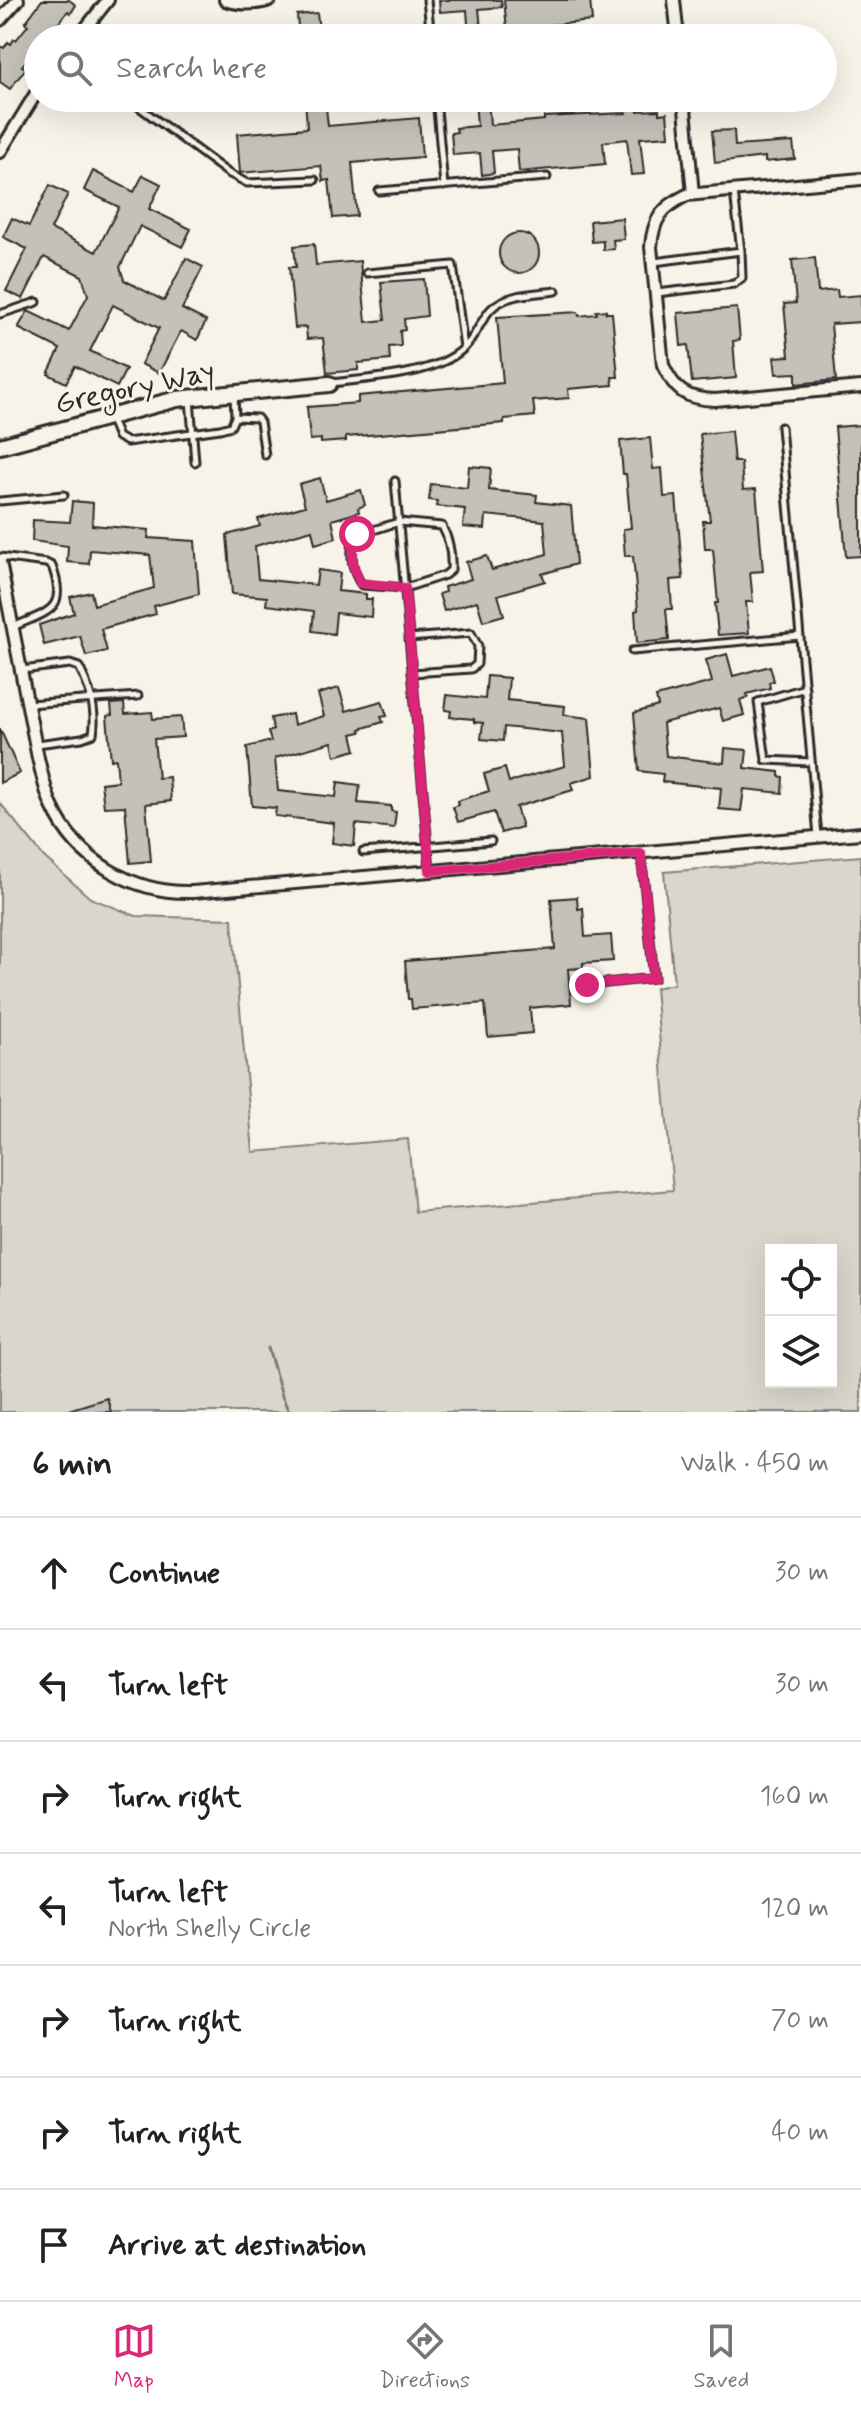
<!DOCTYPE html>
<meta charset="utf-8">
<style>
:root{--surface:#fff;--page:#f6f6f6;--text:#222;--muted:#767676;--line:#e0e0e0;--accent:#db2777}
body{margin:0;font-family:Mynerve,sans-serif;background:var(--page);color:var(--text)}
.controls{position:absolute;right:24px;bottom:24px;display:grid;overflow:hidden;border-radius:0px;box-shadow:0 8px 32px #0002}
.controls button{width:72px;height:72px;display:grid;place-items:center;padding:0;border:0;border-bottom:2px solid var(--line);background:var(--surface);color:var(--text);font:40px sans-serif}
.stop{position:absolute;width:24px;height:24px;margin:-18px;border:6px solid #db2777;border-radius:50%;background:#fff}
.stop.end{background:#db2777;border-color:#fff;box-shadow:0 2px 8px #0008}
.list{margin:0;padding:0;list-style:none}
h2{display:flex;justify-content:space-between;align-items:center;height:104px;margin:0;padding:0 32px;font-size:34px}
h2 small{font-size:26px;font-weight:400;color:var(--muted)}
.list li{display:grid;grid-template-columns:52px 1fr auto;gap:24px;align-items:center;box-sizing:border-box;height:112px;padding:0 32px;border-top:2px solid var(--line)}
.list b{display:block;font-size:30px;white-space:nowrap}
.list p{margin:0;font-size:26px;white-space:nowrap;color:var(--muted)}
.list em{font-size:26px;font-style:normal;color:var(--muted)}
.icon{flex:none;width:44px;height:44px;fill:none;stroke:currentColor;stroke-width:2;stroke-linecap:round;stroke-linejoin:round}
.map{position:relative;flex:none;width:861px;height:1412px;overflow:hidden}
.search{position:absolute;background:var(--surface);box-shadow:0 8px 32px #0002;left:24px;right:24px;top:24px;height:88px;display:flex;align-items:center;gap:20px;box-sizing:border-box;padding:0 28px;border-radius:44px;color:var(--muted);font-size:30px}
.sheet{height:888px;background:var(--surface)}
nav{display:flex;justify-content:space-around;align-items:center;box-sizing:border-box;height:112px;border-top:2px solid var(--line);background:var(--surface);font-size:22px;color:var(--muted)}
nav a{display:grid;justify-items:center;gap:4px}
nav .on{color:var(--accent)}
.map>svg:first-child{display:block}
.green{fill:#dad6cc;stroke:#82807c;stroke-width:2;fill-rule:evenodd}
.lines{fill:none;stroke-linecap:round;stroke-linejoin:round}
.stream{stroke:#7a7874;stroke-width:3}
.building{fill:#c4c1b9;stroke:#2b2b2b;stroke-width:2}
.service-casing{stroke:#2b2b2b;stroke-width:11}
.minor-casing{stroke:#2b2b2b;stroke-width:16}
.tertiary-casing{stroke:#2b2b2b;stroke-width:20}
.service{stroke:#f7f3e8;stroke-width:5}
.minor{stroke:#f7f3e8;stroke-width:10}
.tertiary{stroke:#f7f3e8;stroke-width:14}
.route{stroke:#db2777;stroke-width:10}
.labels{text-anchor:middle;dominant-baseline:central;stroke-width:6;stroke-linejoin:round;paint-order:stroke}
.street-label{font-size:30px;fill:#2b2b2b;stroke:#f7f3e8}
</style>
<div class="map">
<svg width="861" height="1412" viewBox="0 0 861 1412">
<rect width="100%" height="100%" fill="#f7f3e8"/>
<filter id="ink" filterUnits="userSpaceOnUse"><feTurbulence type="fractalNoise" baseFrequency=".0125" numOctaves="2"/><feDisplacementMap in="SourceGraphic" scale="16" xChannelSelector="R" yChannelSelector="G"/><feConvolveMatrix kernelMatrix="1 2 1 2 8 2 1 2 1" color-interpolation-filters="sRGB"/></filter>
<g filter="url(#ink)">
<path class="green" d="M0 803 44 857 90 898 136 916 232 919 253 1152 408 1139 415 1212 673 1190 655 988 674 984 664 872 861 856V1412H0ZM771 1250H831V1382H771Z"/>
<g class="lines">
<path class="stream" d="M268 1348 282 1396 289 1412"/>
</g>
<path class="building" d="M42 0H69L76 5 71 13 68 11 47 38H38V46L22 66 26 68 10 89 0 82V46L4 48 8 42 11 44 14 39 16 40 28 25 25 23Z
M439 0H501L502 7 479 9 482 38H469L467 10 440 12Z
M504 0H590L592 21 507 29Z
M317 13 320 38H299L297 15Z
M305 98H325L328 126 419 118 422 157 352 163 357 216 333 218 329 180 323 181 321 166 240 173 237 134 307 128Z
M475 98H488L490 125 544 120V117L626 113 624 98H637L638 111 659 110V114L667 113 669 136 640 138 644 174 631 175 627 139 603 142 605 164 519 172 517 149 492 151 494 173 482 175 480 153 453 155 451 133 457 132 456 128 477 126Z
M734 130 735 146 793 142 795 159 765 162V157L715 163 712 131Z
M93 171 134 192 143 175 161 184 149 209 191 229 182 247 140 226 120 267 124 280 164 301 186 258 203 267 182 309 206 321 197 340 181 331 159 373 141 364 159 328 113 305 90 351 126 369 117 387 75 366 66 383 48 374 60 349 18 328 28 311 69 331 88 295 82 276 44 257 23 299 6 291 27 249 3 237 12 218 29 226 50 185 68 194 51 229 96 252 119 207 84 190Z
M622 218 624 239 613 240 614 249 603 250V241L592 242 590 221Z
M499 253a20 20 0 1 1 40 0a20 20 0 1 1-40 0Z
M314 244 316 265 360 261 366 322 385 320 381 282 424 279 427 316 404 319 405 330 400 331 401 346 389 347 390 360 358 363V370L327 373 323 338 307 339 306 327 295 328 289 267H296L294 246Z
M815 258 818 292 837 290 838 297 861 295V322L831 324 836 380 796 384V373L776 374 774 357 789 356 784 304 796 303 792 260Z
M737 308 740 340 733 341 736 378 692 382 688 345 681 346 678 313Z
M606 310V313H612L618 377H612L613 385 568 389 569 398 533 401 535 416 504 419V423L346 437V441L321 443V439L310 440 307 407 358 403V396L503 383 497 317 578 312 579 316 597 314 596 311Z
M861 425V556L846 557 835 427Z
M731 431 734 462H741L743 490 756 489 763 571 750 572 753 602H746L749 633 718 635 715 603H718L713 549H705L703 521H710L700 434Z
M650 438 653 469 662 468 664 497 676 496 683 579 670 580 672 609H666L669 640 637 643 635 611 638 610 633 556H625L623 529 631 528 626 474H623L620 441Z
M469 466 491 468 489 490 537 495 536 502 571 506 576 564 542 574 545 581 498 595 504 615 483 621 477 601 444 611 439 594 445 592 444 587 471 579 466 562 487 556 492 570 547 554 544 521 486 515 485 529 463 527 465 509 436 506 437 501 429 500 431 484 467 488Z
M320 478 326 500 361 490 365 505 358 508 359 512 332 520 336 538 315 544 312 530 255 546 258 579 316 585 318 570 340 573 338 591 366 594V599H372L371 617 336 613 334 634 312 631 314 611 266 605 267 597 232 594 227 535 260 526 258 519 305 506 299 484Z
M72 501 93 503 92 525 149 530 148 538 195 541 199 594 154 606 156 614 101 629 107 651 86 656 80 636 44 645 39 625 74 613 70 597 91 592 94 605 154 588 150 555 90 550 89 564 67 562 68 546 32 541 33 520 70 522Z
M727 654 733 676 770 666 774 681 769 682 770 688 747 694 748 697 740 700 744 715 723 721 719 708 663 723 666 756 724 763 725 748 747 750 745 768 779 772V776L783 777 782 793 744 789 741 811 719 809 721 788 662 782 663 774 639 771 634 713 658 706 656 697 712 682 706 660Z
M487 676 509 678 507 700 565 706 564 715 589 718 594 776 571 783 573 790 516 807 522 827 501 833 494 812 458 822 453 807 458 805 457 801 489 791 484 774 505 768 509 782 565 766 562 733 504 727 503 741 481 739 483 723 474 722V719L450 717 451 711 445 710 447 695 485 699Z
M339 688 346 711 382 701 387 716 381 717 383 722 360 729 361 732 352 734 356 750 335 756 332 742 275 758 278 791 336 797 338 782 360 785 358 803 391 806V811L396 812 394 828 356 824 354 846 332 843 334 823 275 816 276 808 252 806 247 747 271 741 268 732 273 730 271 718 292 714 294 725 324 716 318 694Z
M124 703 125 714 152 712 153 719 181 717 183 737 154 739 158 778 169 777 171 801 146 804 151 861 130 863 125 806 104 807 101 783 118 781 116 759 111 760 107 716 112 715 111 704Z
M0 729 20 773 0 783Z
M577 897 578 909 583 908 585 937 611 935 613 961 583 963V968L568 969 571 1004 530 1008 532 1033 488 1037 485 1003 412 1009 411 999H408L405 961 555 949 551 899Z
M107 1398 111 1412H69L68 1410Z"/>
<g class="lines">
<g class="service-casing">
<path id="service" d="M427 0 431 38
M127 98 228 173 247 183 315 180
M436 98 444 186
M379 191 547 177
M734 192 741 251
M654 262 741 251 742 278 734 284 657 293
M367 273 453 265 464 348
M0 314 37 302
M332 383C370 378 427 376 458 353 474 342 479 322 491 309 506 293 536 294 556 291
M190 399 195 462
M235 417 257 418 260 422 265 455
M111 420 118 437 127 442 220 429 231 426 235 417 234 395
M781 427 818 836
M395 481 430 870
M0 501 64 495
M399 522 442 526C450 541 452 554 451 570L445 575 405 588 362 585C351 571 350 552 354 536Z
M0 557 46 563 52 566C68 610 49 611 13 627
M409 638 471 633 478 646 477 664 471 669 412 673
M632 651 800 636
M22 670 70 664 79 667C90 688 97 710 93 734L82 738 37 744
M805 688 758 702 766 760 811 762
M28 704 138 696
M363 852 491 841
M587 985 654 978 641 853"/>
</g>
<g class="minor-casing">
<path id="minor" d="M225 0C241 5 254 5 270 0
M674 0 678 38
M0 20 18 0
M78 38 108 0
M684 98 693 194
M0 152 38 90
M861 179 687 195C662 207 653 219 651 247L663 365C675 391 686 399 715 400L861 387
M0 562 38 758C42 774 45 791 52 806 77 861 134 894 193 892L861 833"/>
</g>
<g class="tertiary-casing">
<path id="tertiary" d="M0 446 177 399 329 384"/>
</g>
<use href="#service" class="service"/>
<use href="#minor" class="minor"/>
<use href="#tertiary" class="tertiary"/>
</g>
</g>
<g class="lines" filter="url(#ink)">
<path class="route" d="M357 534 353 539V565L360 583 405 588 430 871 641 853 654 978 587 985"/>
</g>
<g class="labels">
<g class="street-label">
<text transform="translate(135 388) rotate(-12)">Gregory Way</text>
</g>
</g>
</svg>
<div class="controls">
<button><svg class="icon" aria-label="locate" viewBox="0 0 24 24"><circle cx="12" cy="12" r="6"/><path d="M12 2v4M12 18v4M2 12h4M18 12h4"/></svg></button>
<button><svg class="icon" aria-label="layers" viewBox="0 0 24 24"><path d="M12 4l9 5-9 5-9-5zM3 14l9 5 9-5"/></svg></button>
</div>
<div class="stop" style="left:357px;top:534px"></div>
<div class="stop end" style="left:587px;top:985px"></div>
<div class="search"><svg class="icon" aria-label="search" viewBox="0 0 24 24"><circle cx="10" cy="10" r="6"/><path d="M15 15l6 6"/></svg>Search here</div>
</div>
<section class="sheet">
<h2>6 min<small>Walk · 450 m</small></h2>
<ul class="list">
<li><svg class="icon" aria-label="ahead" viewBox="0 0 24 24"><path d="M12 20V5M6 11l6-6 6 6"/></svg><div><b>Continue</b></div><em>30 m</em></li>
<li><svg class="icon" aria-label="left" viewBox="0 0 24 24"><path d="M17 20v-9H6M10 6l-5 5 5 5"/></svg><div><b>Turn left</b></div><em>30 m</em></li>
<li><svg class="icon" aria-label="right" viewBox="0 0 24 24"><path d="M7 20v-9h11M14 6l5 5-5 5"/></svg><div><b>Turn right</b></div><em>160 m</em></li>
<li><svg class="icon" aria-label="left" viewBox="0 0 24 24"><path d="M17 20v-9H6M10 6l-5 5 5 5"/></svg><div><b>Turn left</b><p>North Shelly Circle</p></div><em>120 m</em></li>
<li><svg class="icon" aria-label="right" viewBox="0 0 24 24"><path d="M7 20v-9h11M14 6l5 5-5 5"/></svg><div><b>Turn right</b></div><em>70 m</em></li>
<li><svg class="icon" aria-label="right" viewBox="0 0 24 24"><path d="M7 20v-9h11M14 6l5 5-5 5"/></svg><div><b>Turn right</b></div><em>40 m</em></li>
<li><svg class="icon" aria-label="arrive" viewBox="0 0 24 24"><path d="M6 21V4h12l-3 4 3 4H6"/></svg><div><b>Arrive at destination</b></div></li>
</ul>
</section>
<nav>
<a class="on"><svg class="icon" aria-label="map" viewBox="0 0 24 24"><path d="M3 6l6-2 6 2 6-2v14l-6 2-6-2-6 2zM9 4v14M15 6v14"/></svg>Map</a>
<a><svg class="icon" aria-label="directions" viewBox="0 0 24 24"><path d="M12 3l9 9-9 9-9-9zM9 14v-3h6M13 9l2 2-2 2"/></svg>Directions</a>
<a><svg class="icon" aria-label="saved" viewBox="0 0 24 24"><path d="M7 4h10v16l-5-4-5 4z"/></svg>Saved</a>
</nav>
